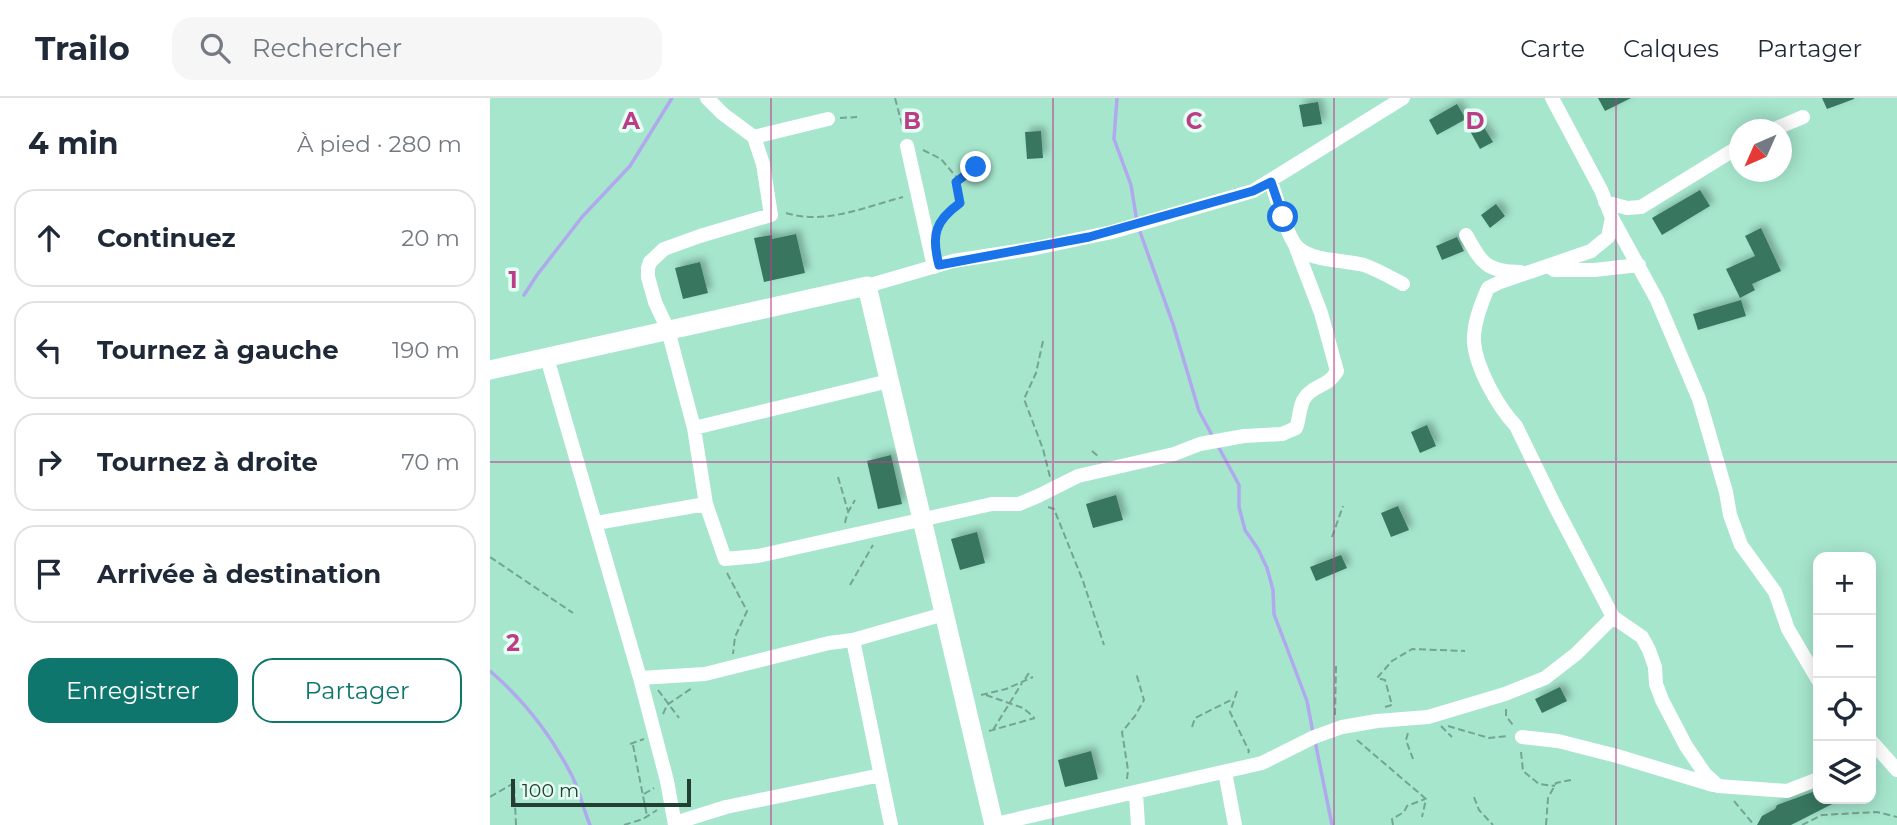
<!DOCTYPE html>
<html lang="fr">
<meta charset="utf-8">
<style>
:root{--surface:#fff;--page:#f6f6f7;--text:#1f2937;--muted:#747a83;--line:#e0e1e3;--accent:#0f766e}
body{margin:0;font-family:Montserrat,sans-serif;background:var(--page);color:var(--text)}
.controls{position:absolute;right:21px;bottom:21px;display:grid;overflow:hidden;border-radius:14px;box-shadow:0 4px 18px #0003}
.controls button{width:63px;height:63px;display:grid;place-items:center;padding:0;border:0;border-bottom:2px solid var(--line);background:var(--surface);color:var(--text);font:35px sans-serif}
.compass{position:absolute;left:1239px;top:21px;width:63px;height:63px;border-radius:50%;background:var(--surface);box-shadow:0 4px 18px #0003;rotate:225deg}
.scale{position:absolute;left:21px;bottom:18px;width:180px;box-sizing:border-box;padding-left:7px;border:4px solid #243e34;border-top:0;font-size:19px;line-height:24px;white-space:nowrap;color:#243e34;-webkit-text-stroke:5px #e5fef3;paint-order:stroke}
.stop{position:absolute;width:21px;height:21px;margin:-16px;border:5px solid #1a73e8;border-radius:50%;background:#fff}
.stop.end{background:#1a73e8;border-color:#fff;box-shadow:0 2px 7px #0008}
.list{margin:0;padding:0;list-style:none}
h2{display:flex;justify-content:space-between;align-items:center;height:91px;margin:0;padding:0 28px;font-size:30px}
h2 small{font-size:23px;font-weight:400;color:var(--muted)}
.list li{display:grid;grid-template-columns:46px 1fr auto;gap:21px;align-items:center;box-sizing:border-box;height:98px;margin:0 14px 14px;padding:0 14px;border:2px solid var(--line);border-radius:21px}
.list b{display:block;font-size:26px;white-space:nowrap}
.list em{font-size:23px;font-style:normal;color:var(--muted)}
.actions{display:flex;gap:14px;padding:21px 28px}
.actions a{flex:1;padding:16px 0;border:2px solid var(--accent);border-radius:21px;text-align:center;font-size:24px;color:var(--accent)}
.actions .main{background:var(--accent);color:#fff}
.icon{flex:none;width:38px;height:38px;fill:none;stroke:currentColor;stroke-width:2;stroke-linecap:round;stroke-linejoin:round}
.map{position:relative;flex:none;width:1407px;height:727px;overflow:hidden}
header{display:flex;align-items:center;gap:42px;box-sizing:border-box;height:98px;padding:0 35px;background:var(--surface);border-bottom:2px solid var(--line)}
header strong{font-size:33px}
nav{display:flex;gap:38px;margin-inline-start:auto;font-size:24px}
.search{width:490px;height:63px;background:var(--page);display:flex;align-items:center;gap:18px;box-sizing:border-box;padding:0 24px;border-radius:21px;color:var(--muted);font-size:26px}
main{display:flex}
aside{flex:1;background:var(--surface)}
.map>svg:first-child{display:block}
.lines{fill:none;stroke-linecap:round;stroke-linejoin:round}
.stream{stroke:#b0a9ee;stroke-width:3.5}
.building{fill:#387661;filter:url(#shadow)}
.path{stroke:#74a592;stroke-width:2;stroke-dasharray:7 3.5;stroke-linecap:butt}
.street{stroke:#fff;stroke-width:14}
.secondary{stroke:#fff;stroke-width:19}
.route{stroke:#1a73e8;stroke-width:9}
.grid{fill:none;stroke:#bc3c87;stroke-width:2;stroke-opacity:0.55}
.grid-label{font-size:23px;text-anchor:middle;font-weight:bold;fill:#bc3c87;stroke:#e5fef3;stroke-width:7;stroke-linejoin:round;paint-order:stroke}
</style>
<header>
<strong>Trailo</strong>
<div class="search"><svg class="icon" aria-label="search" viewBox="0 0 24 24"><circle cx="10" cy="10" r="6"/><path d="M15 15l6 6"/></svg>Rechercher</div>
<nav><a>Carte</a><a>Calques</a><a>Partager</a></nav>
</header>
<main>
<aside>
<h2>4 min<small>À pied · 280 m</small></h2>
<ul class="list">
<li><svg class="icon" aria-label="ahead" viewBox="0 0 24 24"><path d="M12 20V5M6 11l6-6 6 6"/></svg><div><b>Continuez</b></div><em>20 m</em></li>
<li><svg class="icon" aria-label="left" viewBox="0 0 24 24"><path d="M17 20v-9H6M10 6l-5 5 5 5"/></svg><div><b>Tournez à gauche</b></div><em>190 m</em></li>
<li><svg class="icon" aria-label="right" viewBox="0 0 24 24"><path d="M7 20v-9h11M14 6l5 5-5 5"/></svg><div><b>Tournez à droite</b></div><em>70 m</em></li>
<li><svg class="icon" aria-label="arrive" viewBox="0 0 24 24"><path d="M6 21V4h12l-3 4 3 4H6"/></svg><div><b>Arrivée à destination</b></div></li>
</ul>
<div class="actions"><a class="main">Enregistrer</a><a>Partager</a></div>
</aside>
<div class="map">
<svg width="1407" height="727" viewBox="0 0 1407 727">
<defs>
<filter id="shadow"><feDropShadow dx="4.5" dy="-4.5" stdDeviation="3.5" flood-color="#0004"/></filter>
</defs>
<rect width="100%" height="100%" fill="#a6e6cd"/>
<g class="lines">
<path class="stream" d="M627 0 624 41 641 87 647 124
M649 131 683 226 709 313 724 341
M34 197 47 177 92 119 140 68 182 0
M728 348 749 387V409L755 432 768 451 777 470 783 492 784 516 817 603 823 635
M0 573C35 603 60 635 81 676 89 690 93 711 100 727
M825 643 842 727"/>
</g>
<path class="building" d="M1108 0H1141L1115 13Z
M1332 0H1364V1L1337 11Z
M828 4 832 26 813 29 809 7Z
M967 6 976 21 947 37 939 22Z
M992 26 1003 44 990 51 980 33Z
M551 33 553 60 537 61 535 34Z
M1210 92 1220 108 1172 137 1162 120Z
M1006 106 1015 118 1000 130 991 117Z
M1271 130 1291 173 1262 186 1265 192 1250 200 1236 171 1265 158 1255 138Z
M306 136 315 175 274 184 264 140 282 137V141Z
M967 139 974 153 952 162 946 148Z
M210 164 218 195 193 201 185 170Z
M1251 202 1256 218 1208 232 1203 216Z
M937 327 946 348 930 355 921 334Z
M401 357 412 406 388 411 377 363Z
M626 397 633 422 603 430 596 406Z
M908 408 919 432 901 439 891 415Z
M487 434 495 465 470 472 461 441Z
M851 457 857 470 826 483 820 469Z
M1070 589 1077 603 1052 615 1045 601Z
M601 653 608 681 575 689 568 662Z
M1328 692V701H1352L1301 727H1267L1272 718 1285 711 1287 707Z"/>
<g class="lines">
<path class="path" d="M405 0 414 34
M350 20 367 19
M433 52 451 61 468 81
M296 115C335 127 375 109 413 99
M448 128 452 118 470 105 466 84 486 69
M553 243 546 275 534 301 553 351 560 379
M602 353 610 360
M348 379 358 413
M558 409 564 411 593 483 614 547
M355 425 357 416 365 402
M842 439 853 408
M0 459 83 515
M237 475 257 513 245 539 243 556
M360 487 383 447
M535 581 539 575
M168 592 189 620
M747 593 740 614 759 653 758 655
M491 597 516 591 543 579
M496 597 533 610 544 619
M895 609 902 607 895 582 887 580 902 563 922 551 975 553
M1016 611V618L1023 627
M173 616 177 607 202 590
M845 617 846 568
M951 628 962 639
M958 628 999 640 1017 638
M702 629 705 620 743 601
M503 632 532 585
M499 633 545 620
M918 635 916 642 923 661
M867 642 936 701 932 719
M140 646 154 641
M143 647 157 718
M1031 654 1033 673 1049 686 1065 688
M637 681 638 672 632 634 645 618 654 602 646 575
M154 696 164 690
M0 699 24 685 26 727
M984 699 989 712 1003 727
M1244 703 1264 727
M134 727 153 721 167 712
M903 727 902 721 914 714 917 708 935 701
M1056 727 1058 700 1066 685 1081 682
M1312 727 1332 717 1387 714 1407 719"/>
<path class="street" d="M217 0 233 16 264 39 338 21
M1062 0 1111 92 1122 120 1167 202 1209 301 1236 394 1240 417 1251 447 1285 494 1298 531 1328 582
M1282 32 1313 19
M417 48 444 169
M781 84C788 103 793 127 804 145 816 164 852 161 874 167 888 172 900 179 913 186
M1115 104 1137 110 1151 109 1250 48
M1122 120 1118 139 1101 153 1010 184 998 190C991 206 983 226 984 244 986 270 1008 309 1026 328L1065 408 1123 519 1152 539 1159 552 1165 569 1166 586 1172 602 1196 648 1215 676 1228 688 1297 693 1328 681
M976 137C992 165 995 173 1030 174
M1064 172H1104L1149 167
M377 188 463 163 546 150 622 134 763 93 913 0
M57 260 150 580 177 683 185 727
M204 330 399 283
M216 406 235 461 268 458 502 406H529L548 398 588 378 684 356 710 346 754 338 792 336 806 330C810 320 809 306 816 298 826 286 838 289 847 273L831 215 805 147
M106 425 216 406 204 330 178 232 165 204 158 179V170L160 164 174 151 210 138 281 117 273 66 264 39
M150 580 215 576 339 545 363 542
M1032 639 1068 643 1127 658 1223 687
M1382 644 1407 672
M735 674 745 727
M646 696 648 727
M185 725 236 709 391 677
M401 727 363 542 454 516
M501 727 772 665 824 639 852 629 887 623 938 619 1015 596 1055 580 1086 556 1123 519"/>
<path class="secondary" d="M0 272 377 188 504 727"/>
</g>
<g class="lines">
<path class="route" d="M486 69 466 84 470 105C445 123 441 137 449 167L599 139 763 93 781 84 793 119"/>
</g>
<path class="grid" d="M281 0V727M563 0V727M844 0V727M1126 0V727M0 364H1407"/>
<g class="grid-label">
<text x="141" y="31">A</text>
<text x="422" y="31">B</text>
<text x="704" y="31">C</text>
<text x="985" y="31">D</text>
<text x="23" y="190">1</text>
<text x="23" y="553">2</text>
</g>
</svg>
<div class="controls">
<button>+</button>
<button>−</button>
<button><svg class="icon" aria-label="locate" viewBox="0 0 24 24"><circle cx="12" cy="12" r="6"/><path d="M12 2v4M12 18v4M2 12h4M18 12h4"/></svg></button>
<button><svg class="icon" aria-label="layers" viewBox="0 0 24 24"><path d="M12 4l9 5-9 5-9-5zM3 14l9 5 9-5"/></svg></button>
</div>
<svg class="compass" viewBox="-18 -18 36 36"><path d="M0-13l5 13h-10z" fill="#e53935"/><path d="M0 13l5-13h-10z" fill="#747a83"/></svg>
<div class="scale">100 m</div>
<div class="stop" style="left:793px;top:119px"></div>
<div class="stop end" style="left:486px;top:69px"></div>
</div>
</main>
